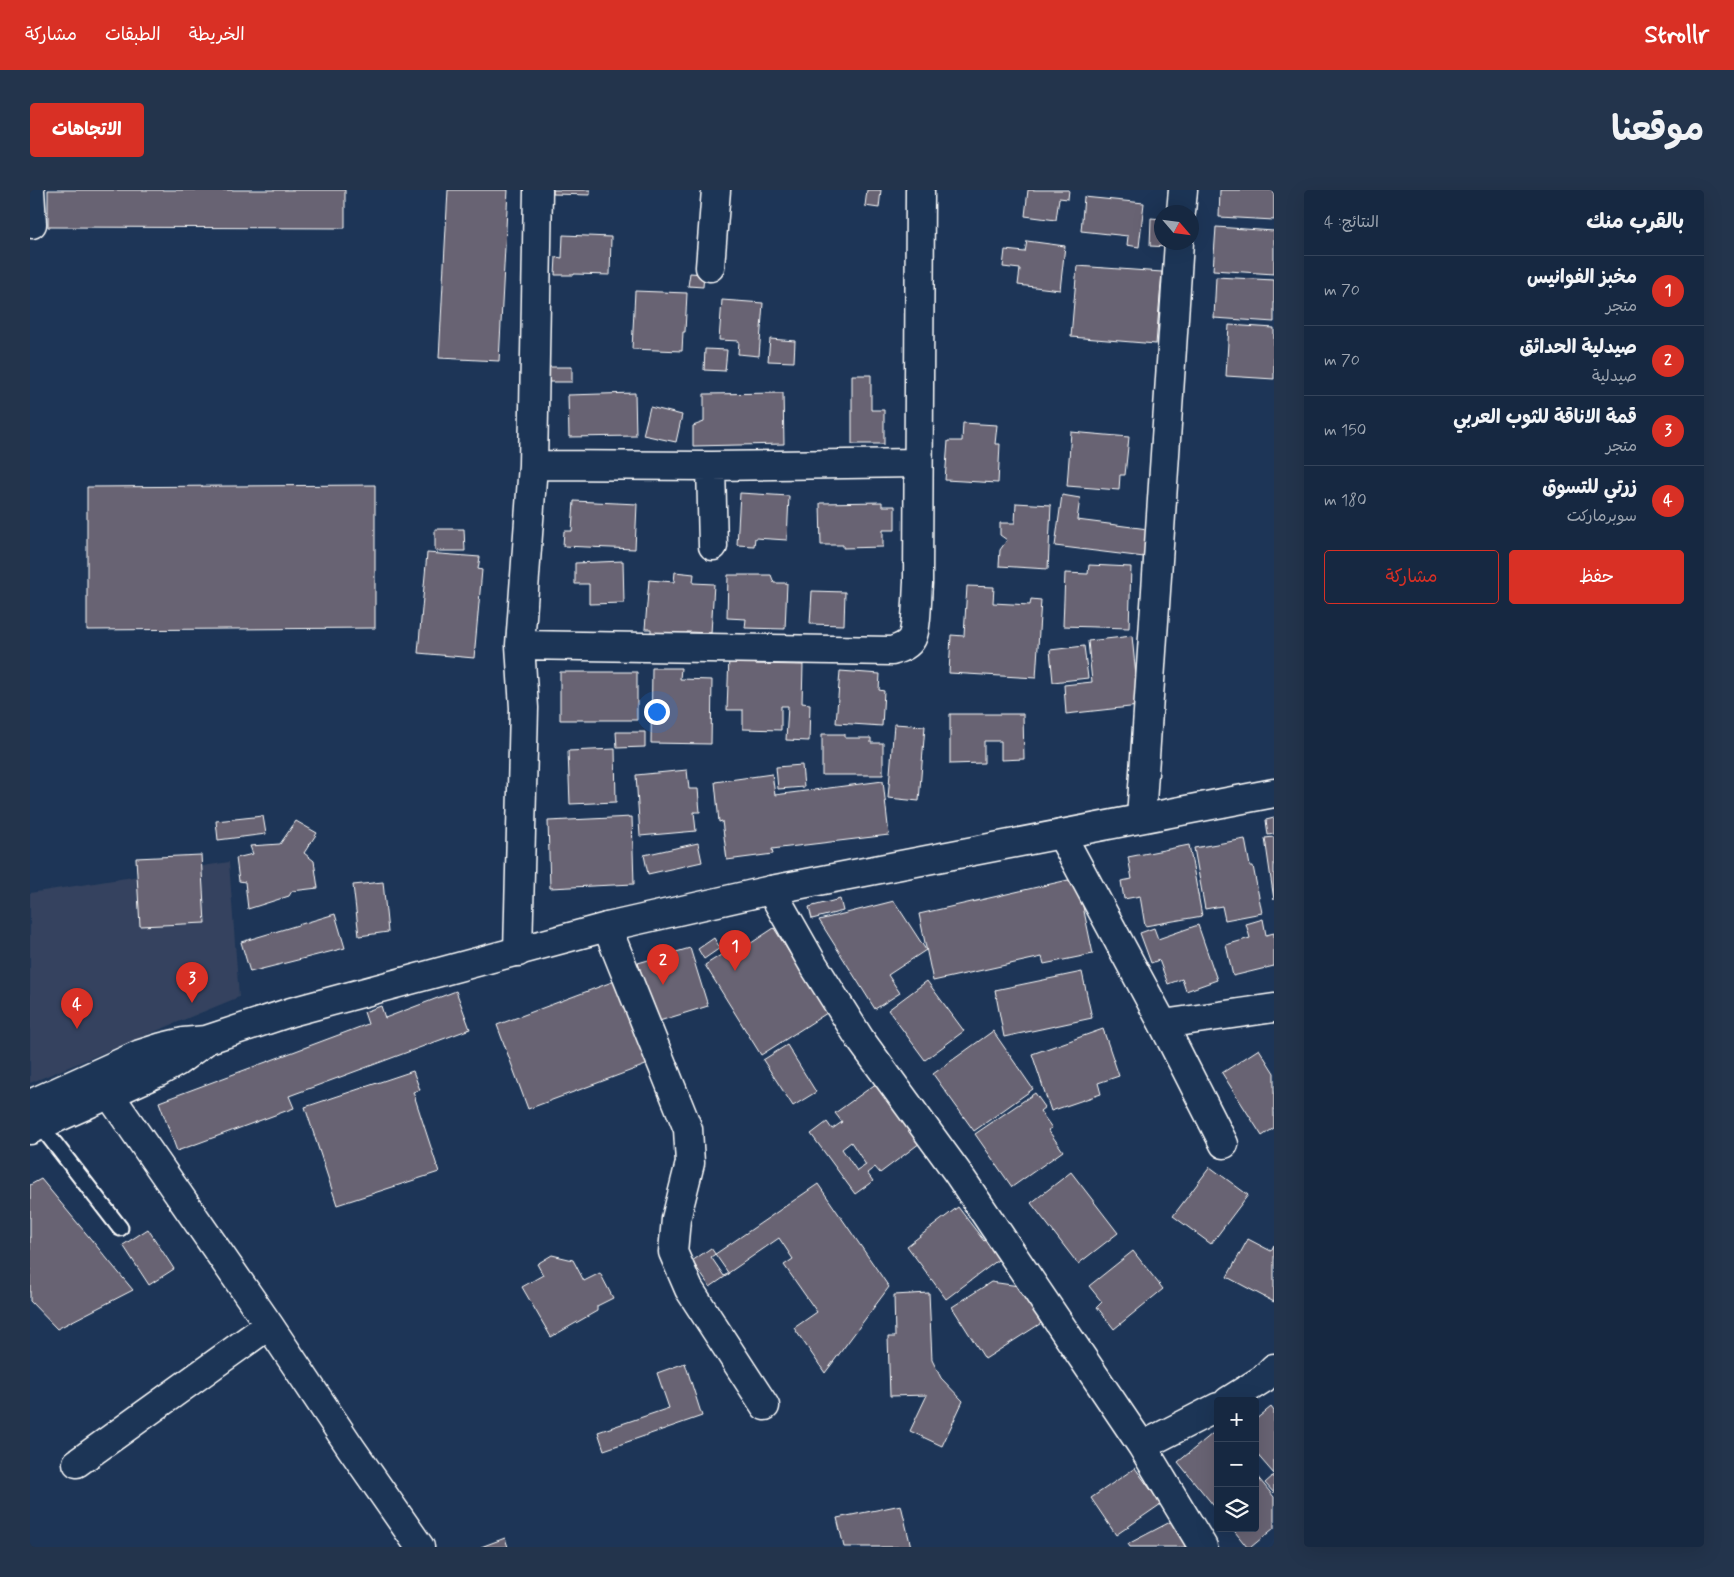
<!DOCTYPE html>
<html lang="ar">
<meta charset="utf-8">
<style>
:root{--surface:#162841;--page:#23344c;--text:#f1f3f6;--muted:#9ea6b1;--line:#35445a;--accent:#d93025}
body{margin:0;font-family:Mynerve,"Playpen Sans Arabic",sans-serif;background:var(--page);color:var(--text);direction:rtl}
.controls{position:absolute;right:15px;bottom:15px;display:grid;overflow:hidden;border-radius:5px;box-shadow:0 5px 20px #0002}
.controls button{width:45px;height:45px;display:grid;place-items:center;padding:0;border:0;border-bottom:1px solid var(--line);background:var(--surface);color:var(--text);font:25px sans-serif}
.compass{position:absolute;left:1124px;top:15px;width:45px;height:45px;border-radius:50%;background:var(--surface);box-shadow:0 5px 20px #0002;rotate:118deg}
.you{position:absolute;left:626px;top:521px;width:18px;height:18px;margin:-12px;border:4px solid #fff;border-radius:50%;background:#1a73e8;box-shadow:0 0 0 8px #1a73e833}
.badge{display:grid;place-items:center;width:32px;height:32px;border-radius:50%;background:var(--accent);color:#fff;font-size:16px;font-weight:700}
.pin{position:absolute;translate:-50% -41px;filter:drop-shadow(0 1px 2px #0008)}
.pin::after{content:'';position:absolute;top:26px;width:18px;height:15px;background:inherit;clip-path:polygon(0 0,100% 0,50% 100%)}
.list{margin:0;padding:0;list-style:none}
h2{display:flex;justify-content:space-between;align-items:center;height:65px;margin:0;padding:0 20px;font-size:21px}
h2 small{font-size:16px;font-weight:400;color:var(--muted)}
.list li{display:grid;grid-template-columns:32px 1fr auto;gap:15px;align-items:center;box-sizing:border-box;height:70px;padding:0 20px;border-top:1px solid var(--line)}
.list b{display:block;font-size:19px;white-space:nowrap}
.list p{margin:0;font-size:16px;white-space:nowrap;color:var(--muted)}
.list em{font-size:16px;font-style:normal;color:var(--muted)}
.actions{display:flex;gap:10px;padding:15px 20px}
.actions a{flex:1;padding:11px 0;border:1px solid var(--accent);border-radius:5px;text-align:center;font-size:18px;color:var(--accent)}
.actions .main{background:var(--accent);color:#fff}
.icon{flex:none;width:28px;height:28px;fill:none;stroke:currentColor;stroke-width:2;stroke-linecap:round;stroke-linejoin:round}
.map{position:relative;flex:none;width:1244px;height:1357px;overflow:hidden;direction:ltr;border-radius:5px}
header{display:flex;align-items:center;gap:30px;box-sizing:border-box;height:70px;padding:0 25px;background:var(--accent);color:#fff}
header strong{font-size:24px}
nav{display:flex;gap:28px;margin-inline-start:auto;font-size:18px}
.intro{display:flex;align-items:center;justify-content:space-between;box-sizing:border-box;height:120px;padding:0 30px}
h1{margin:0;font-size:35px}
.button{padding:12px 22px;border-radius:5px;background:var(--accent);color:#fff;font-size:18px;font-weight:700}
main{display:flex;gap:30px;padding:0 30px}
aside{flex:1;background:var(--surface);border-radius:5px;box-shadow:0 5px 20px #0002}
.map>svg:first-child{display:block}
.built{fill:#34435f}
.building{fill:#686473;stroke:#fff;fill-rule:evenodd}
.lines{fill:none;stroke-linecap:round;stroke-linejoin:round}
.service-casing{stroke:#fff;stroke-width:19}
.minor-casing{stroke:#fff;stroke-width:31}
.secondary-casing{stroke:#fff;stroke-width:31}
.service{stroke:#1d3557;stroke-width:15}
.minor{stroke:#1d3557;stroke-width:28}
.secondary{stroke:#1d3557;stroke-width:28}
</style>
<header>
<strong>Strollr</strong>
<nav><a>الخريطة</a><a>الطبقات</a><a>مشاركة</a></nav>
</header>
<div class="intro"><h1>موقعنا</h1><a class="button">الاتجاهات</a></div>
<main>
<aside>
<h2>بالقرب منك<small>النتائج: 4</small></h2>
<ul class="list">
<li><span class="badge">1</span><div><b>مخبز الفوانيس</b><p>متجر</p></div><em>70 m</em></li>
<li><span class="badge">2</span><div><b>صيدلية الحدائق</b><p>صيدلية</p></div><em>70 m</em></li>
<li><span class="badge">3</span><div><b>قمة الاناقة للثوب العربي</b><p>متجر</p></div><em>150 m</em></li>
<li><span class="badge">4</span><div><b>زرتي للتسوق</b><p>سوبرماركت</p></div><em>180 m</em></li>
</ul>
<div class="actions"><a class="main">حفظ</a><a>مشاركة</a></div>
</aside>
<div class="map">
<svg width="1244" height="1357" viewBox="0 0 1244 1357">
<rect width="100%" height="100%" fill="#1d3557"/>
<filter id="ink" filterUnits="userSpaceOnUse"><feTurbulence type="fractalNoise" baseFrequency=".02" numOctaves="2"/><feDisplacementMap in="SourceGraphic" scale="10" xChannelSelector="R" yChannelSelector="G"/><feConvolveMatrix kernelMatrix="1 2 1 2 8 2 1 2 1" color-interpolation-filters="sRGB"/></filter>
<g filter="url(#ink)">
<path class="built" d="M199 672 209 807 0 893V703Z"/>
<path class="building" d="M18 0H315V38L18 37Z
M418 0H478L469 171 409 168Z
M523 0H560V5L523 4Z
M837 0H851L849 18 835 16Z
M998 0H1039L1038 9 1029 8 1026 30 995 26Z
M1190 0H1244V30L1189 27Z
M1054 7 1114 13 1109 57 1097 55 1098 46 1051 41Z
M1121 28 1132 29V52H1140L1139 57 1120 56Z
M1186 37 1244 41V84L1183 80Z
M533 45 581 47 580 85 544 84V85H525L526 67 532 68Z
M997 51 1035 56 1030 100 988 95 990 79 973 77 975 60 995 62Z
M1047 76 1132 82 1126 154 1041 147Z
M660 83 674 84 673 97 658 96Z
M1186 87 1244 90V132L1184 128Z
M605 101 657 103 655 142H653L652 161 602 159Z
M692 110 733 113 729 166 708 164 709 151 689 150Z
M1199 135 1244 138V189L1196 186Z
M740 149 765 151 764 172 738 171Z
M675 159 697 160 695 181 674 180Z
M519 177H542V192H519Z
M822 185H841V220H854V254H822Z
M605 203 606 246 539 247 538 205Z
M753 203 754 254 663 256V236L674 232V204Z
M620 217 652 225 646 252 613 245Z
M933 233 967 235 965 254H970L968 293 915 290 918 251H932Z
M1041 242 1099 247 1095 285H1090L1089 300 1037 296Z
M345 295V438L57 440V297Z
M710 303 759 306 757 350 725 348 724 356 707 355Z
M1032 305 1050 308 1047 330 1118 339 1114 367 1025 356Z
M544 311 607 314 605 359 533 356 534 341H542Z
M852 312V316H865V340H853V357L813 358V355H791L790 313Z
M986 313 1021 315 1018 379 969 376 970 360 977 350 970 345V333H985Z
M405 339H434L435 361H405Z
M397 363 450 367 448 379 452 380 444 468 388 463Z
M593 371 594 413 559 414V394H545V373Z
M1059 375 1101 377 1099 438 1033 436 1035 383 1058 384Z
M645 382 664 384 663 393 684 394 681 443 657 442 656 447 621 444V439H615L619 390 644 392Z
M698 385H741L744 393H757L755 439 715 438 716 429 697 428Z
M937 396 964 397 963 413 1000 415 1001 409 1011 410 1006 488 919 483 921 445 934 446Z
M782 401 815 402 814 435 780 434Z
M1102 446 1109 516 1036 524 1034 495 1062 492 1058 451Z
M1054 456 1058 488 1023 492 1020 460Z
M699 466 725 467V474L773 475 772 513 780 514 779 551 756 550 758 516H751V540L713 539V520H697Z
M622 478H651L650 489 682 490 681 554 621 553Z
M810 481 850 484 849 500 854 501 852 536 806 533Z
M530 482H607V530H530Z
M920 524H993L994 569 971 570V551H954V573L920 574Z
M864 534 895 536 889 611 858 608Z
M586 542H615V557L587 558Z
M792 544H815V548H841V553H853V585H792Z
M585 559 586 612 540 614 538 561Z
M772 575 774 597 748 599 746 577Z
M657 580 659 599H668L670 622H664L666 641 610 646 606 585Z
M742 584 745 605 853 591 859 645 742 659 743 664 697 670 692 631 689 632 685 592Z
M233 626 236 644 188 650 186 631Z
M602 627 604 694 520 698 518 631Z
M1244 628V644L1238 645 1236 630Z
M266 631 287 643 274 663 284 671 288 698 262 701 259 706 218 719 215 692 209 691 206 668 223 664 220 656 250 654Z
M1244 647V710L1235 648Z
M1215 649 1220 676H1223L1232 723 1195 730 1192 716 1175 719 1164 658Z
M668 653 672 672 618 684 614 665Z
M1159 655 1172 726 1115 736 1110 706 1094 709 1091 691 1102 689 1098 667Z
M171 665 175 733 110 736 106 668Z
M1047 688 1063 764 1014 774 1012 767 903 791 889 724Z
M353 692 358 742 329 746 323 695Z
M810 709 813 721 782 729 779 717Z
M864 711 896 760 858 785 870 803 845 819 789 730Z
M305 724 315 758 220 782 211 752Z
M1233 729 1236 745 1244 743V776L1203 786 1196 755 1220 748 1216 734Z
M1168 735 1187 790 1156 801 1152 789 1138 794 1129 770 1121 773 1110 743 1124 738 1128 749Z
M744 738 797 823 731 865 675 775 702 758 706 763Z
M684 748 690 758 674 769 668 759Z
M660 758 678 816 626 832 608 773Z
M1052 782 1062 828 974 847 965 800Z
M590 789 621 873 498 919 467 835Z
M897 791 934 841 895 870 858 820Z
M426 801 440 839 259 906 264 918 147 961 129 912 338 834 334 822 351 816 355 828Z
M1073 839 1089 886 1068 893 1071 904 1021 921 1002 864Z
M963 841 1003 899 944 941 903 884Z
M757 855 786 902 763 916 733 870Z
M1229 859 1244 883V938L1232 946 1192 883Z
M383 881 390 900 383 902 409 982 307 1015 275 917Z
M847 893 890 953 850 983 845 977 837 983 843 991 825 1004 781 944 797 932 802 939 812 932 805 923ZM821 952 836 975 827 981 812 959Z
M1005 903 1015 917 1010 921 1022 938 1018 940 1033 961 982 997 945 944Z
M1180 977 1218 1005 1181 1054 1143 1026Z
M1041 982 1088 1043 1048 1074 1001 1013Z
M11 989 103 1100 27 1139 0 1111V995Z
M788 994 859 1097 795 1183 764 1138 787 1122 754 1075 763 1069 749 1048 694 1086 681 1067Z
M928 1017 954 1051 962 1045 976 1064 916 1109 877 1056Z
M118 1039 144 1079 119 1095 93 1055Z
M1218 1049 1241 1061 1244 1055V1112L1197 1087Z
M681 1058 699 1084 680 1097 662 1071Z
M1103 1061 1133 1099 1084 1139 1067 1117 1072 1112 1059 1096Z
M522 1065 543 1070 554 1091 570 1083 583 1108 567 1116V1121L521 1147 492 1097 513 1085 507 1074Z
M961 1092 989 1096 1013 1132 955 1169 922 1117Z
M899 1103 902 1170 911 1188 933 1211 912 1256 880 1241 897 1205 860 1206 858 1147H865L864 1105Z
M655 1173 672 1226 574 1260 568 1242 639 1218 627 1183Z
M1241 1217 1244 1221V1284L1225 1262V1230Z
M1188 1239V1321L1148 1272Z
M1105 1278 1131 1314 1086 1345 1061 1308Z
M1225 1284 1244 1307V1338L1221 1357H1217L1202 1338H1225Z
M1244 1285V1303L1235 1293Z
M871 1315 881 1357H814L807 1328Z
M1144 1330 1157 1357H1100L1098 1354Z
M475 1348 478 1357H451Z"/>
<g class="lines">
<g class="service-casing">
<path id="service" d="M11 936 90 1038"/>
</g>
<g class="minor-casing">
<path id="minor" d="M0 0 2 34
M1151 22 1153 0
M680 77 686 0
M503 275 681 276 888 273
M681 276 683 356
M490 455 862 461C870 458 878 456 882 448 887 438 887 405 888 393L890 0
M1111 628 1149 52
M1031 644 1133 834 1194 954
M741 700 783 774 830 849 927 982 1112 1256 1173 1357
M577 737 658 939 660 973 646 1029 643 1062 659 1099 735 1216
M488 762 494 518 490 455 503 275 508 0
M1133 834 1244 818
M79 904 239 1135 321 1258 390 1357
M1198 1211 1233 1189 1244 1178
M1112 1256 1188 1217
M47 1273 239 1135"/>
</g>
<g class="secondary-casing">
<path id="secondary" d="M0 914 110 864 132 857 153 852 176 850 261 822 577 737 741 700 1244 603
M0 940 129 882 147 872 173 853"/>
</g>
<use href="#service" class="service"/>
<use href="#minor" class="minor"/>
<use href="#secondary" class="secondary"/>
</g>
</g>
</svg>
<div class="controls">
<button>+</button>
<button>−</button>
<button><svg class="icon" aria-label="layers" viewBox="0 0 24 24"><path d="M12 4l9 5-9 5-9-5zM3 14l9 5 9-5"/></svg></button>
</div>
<svg class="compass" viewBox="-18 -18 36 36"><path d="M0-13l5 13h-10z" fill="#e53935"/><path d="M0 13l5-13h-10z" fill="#9ea6b1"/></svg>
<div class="you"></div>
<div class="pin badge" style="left:705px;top:781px">1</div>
<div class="pin badge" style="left:633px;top:795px">2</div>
<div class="pin badge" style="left:162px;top:813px">3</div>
<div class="pin badge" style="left:47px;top:839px">4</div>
</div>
</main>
